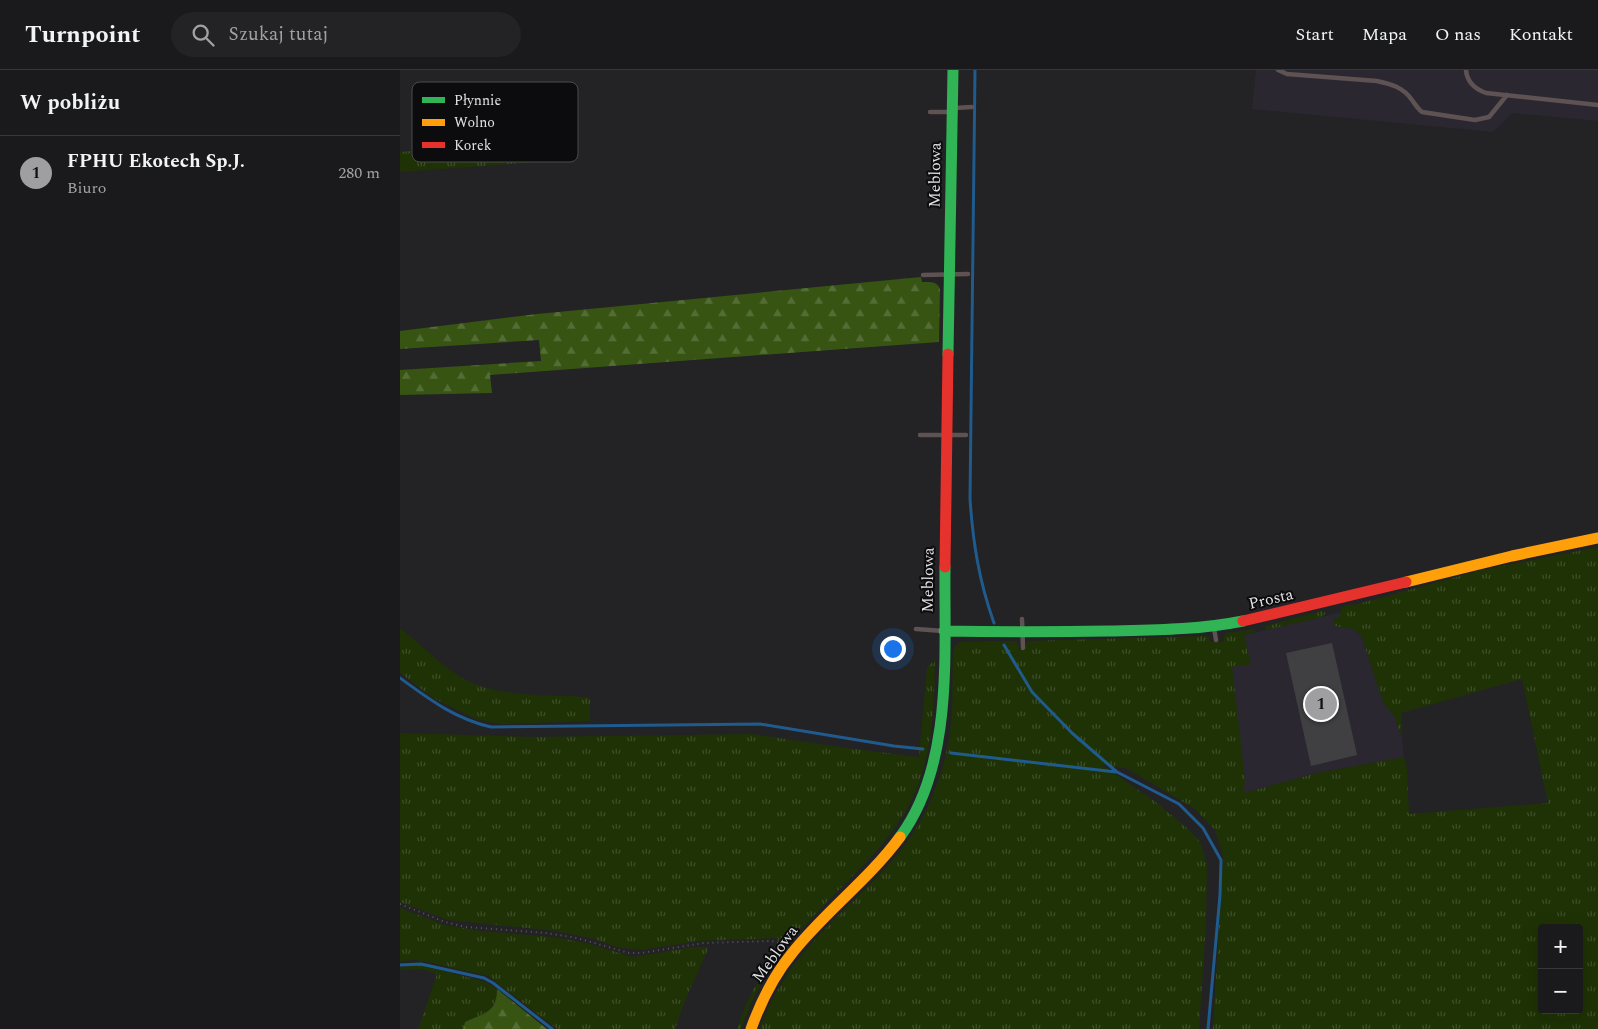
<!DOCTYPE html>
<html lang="pl">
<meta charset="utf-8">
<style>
:root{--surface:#1a1a1c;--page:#232325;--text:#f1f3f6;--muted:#9fa1a3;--line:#38383b;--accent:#9f9ea1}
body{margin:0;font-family:Spectral,serif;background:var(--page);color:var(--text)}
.controls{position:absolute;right:15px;bottom:15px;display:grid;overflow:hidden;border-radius:5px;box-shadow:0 5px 20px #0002}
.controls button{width:45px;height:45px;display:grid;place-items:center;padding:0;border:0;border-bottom:1px solid var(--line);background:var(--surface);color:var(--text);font:25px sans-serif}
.you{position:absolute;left:492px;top:578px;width:18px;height:18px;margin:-12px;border:4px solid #fff;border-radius:50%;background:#1a73e8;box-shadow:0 0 0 8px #1a73e833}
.badge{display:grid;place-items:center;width:32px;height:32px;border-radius:50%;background:var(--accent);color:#111;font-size:16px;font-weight:700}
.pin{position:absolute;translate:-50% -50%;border:2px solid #fff;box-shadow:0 1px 5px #0006}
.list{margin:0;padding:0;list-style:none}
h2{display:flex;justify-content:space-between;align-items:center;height:65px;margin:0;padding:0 20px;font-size:21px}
h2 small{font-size:16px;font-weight:400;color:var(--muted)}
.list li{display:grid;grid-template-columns:32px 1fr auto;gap:15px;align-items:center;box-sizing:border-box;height:75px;padding:0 20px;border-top:1px solid var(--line)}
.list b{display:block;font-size:19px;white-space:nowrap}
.list p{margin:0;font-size:16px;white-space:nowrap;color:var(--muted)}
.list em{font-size:16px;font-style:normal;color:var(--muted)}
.icon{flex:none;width:28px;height:28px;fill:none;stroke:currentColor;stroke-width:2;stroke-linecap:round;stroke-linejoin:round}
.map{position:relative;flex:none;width:1198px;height:959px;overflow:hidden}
header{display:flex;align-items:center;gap:30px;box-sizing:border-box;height:70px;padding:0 25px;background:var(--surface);border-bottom:1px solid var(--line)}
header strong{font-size:24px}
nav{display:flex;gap:28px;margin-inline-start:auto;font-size:18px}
.search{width:350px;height:45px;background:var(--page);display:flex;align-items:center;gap:12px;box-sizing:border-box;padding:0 18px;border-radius:28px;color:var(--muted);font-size:19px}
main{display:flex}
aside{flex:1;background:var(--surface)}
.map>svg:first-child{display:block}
.built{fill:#2b2730}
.grass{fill:url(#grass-tufts);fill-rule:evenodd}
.forest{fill:url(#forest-firs)}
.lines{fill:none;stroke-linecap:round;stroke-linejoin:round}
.stream{stroke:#205b8e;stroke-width:3}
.building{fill:#404042}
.path{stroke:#5d5556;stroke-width:2;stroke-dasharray:1 4;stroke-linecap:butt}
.lane{stroke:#5e5252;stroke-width:4.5}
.fast{stroke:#30b455;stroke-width:11}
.slow{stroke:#ff9f0a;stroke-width:11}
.jam{stroke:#e5322d;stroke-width:11}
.labels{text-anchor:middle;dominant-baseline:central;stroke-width:4;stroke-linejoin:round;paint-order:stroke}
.street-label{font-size:16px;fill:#e2e1e4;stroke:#0c0b0d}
.key{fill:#0c0b0d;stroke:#4c4b4e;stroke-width:1}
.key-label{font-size:14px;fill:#e2e1e4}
</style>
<header>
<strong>Turnpoint</strong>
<div class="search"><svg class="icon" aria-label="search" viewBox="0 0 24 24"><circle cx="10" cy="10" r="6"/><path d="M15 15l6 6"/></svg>Szukaj tutaj</div>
<nav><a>Start</a><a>Mapa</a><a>O nas</a><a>Kontakt</a></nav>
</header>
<main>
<aside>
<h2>W pobliżu<small></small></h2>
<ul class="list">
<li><span class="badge">1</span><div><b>FPHU Ekotech Sp.J.</b><p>Biuro</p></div><em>280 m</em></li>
</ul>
</aside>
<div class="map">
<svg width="1198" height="959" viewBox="0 0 1198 959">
<defs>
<pattern id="grass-tufts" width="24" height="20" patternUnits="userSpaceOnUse" patternTransform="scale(1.25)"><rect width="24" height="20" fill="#1e3205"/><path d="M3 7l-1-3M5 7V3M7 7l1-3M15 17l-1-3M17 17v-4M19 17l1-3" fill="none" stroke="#3e4f29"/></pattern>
<pattern id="forest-firs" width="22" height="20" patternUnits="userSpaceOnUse" patternTransform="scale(1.25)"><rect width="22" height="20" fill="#375413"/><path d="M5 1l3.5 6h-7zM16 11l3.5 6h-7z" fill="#546c35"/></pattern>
</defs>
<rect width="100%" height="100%" fill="#232225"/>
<path class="built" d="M856 0H1198V51L1112 43 1093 62 852 39Z
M940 542 941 547 934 556 953 559 961 565 980 623 984 634 994 645 1002 668 1004 687 917 703 843 723 845 710 831 597 851 594 844 565 922 547Z"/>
<path class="grass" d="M132 69 137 92 0 102V82Z
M1198 477V959H813L823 786 815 760 795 739 726 698 702 695 757 733 787 758 801 773 807 797 806 854 799 959H360C368 936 379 915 394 895 437 837 497 804 529 734 542 706 550 674 552 643 553 622 552 602 553 582L555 576 560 572 617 571 619 579H625L627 571 808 566 811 572H824V566L827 563 854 559 855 562 844 565 851 594 832 597 845 710 843 723 917 703 1004 687 1007 699 1009 744 1148 733 1122 609 1001 643 1002 668 994 645 984 634 980 623 961 565 953 559 934 556 933 549 940 547 941 538 950 534 954 535 1082 500ZM1142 858H1179V940H1142Z
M922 541 926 543 922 547 866 560 865 558V556Z
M0 558C22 575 41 596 66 610 96 627 155 625 190 627V651L103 654 88 652 76 649 33 628 0 603Z
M535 589C534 639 533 689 510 733 485 781 444 812 409 851 379 882 355 917 341 959H337C341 946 346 934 352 922 361 904 376 887 378 868L298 871 241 880 216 877 195 869 156 861 48 850 0 832V663L133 667 352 664 447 678 519 687 527 598Z
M0 838 45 855 81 861 153 867 186 873 233 887 293 877H309L284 933 275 959H157L88 906 32 893 15 890 0 891Z
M21 895 86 912 97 919C97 943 84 943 65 952L63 959H18L37 904 21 899 0 900V897Z"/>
<path class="forest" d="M521 207 522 212C530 212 537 211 540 219L539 272 90 305 92 323 0 325V300L141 291 139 270 0 279V261L137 244Z
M97 919 147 959H63L65 952C84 943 97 943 97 919Z"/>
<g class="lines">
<path class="stream" d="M575 0 570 429C573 473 579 511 594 553
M604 575 632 622 672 663 717 702 779 734 803 758 821 790 820 825 808 959
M0 608C29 629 55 649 91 657L360 654 494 676 523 679
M551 683 716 702
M0 895 21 894 84 908 93 913 152 959"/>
</g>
<path class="building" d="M932 573 957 685 911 696 886 583Z"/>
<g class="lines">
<path class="path" d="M0 834 45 852 66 857 146 863 177 868 229 883H241L304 873 371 871 379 873"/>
<path class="lane" d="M878 0 887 4 977 11C991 14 1003 17 1012 30 1015 34 1018 39 1022 42L1075 50 1089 47 1107 25
M1066 0C1067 12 1075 19 1086 23L1198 35
M554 38 572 37
M530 42H551
M523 205 568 204
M520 365H566
M622 549 623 578
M814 558 816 570
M516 559 543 561"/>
<path class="fast" d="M548 284 553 0
M544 561C599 562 654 562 709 561 754 560 798 560 843 551
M500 767C554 694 544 583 545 497"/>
<path class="slow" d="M1006 512 1112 486 1198 468
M351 959C361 931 374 905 393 882 426 841 469 809 500 767"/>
<path class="jam" d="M545 497 548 284
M843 551 1006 512"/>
</g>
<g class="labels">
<g class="street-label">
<text transform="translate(535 105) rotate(-89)">Meblowa</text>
<text transform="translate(528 510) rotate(-89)">Meblowa</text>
<text transform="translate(871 529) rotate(-13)">Prosta</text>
<text transform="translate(375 884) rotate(-54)">Meblowa</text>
</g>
</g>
<rect x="12" y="12" width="166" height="80" rx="8" class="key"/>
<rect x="22" y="27" width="23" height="6" fill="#30b455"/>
<rect x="22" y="49" width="23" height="7" fill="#ff9f0a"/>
<rect x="22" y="72" width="23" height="6" fill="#e5322d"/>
<g class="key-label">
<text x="54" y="35">Płynnie</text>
<text x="54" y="57">Wolno</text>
<text x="54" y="80">Korek</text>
</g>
</svg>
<div class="controls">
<button>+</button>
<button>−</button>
</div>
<div class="you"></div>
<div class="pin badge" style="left:921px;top:634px">1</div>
</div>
</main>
